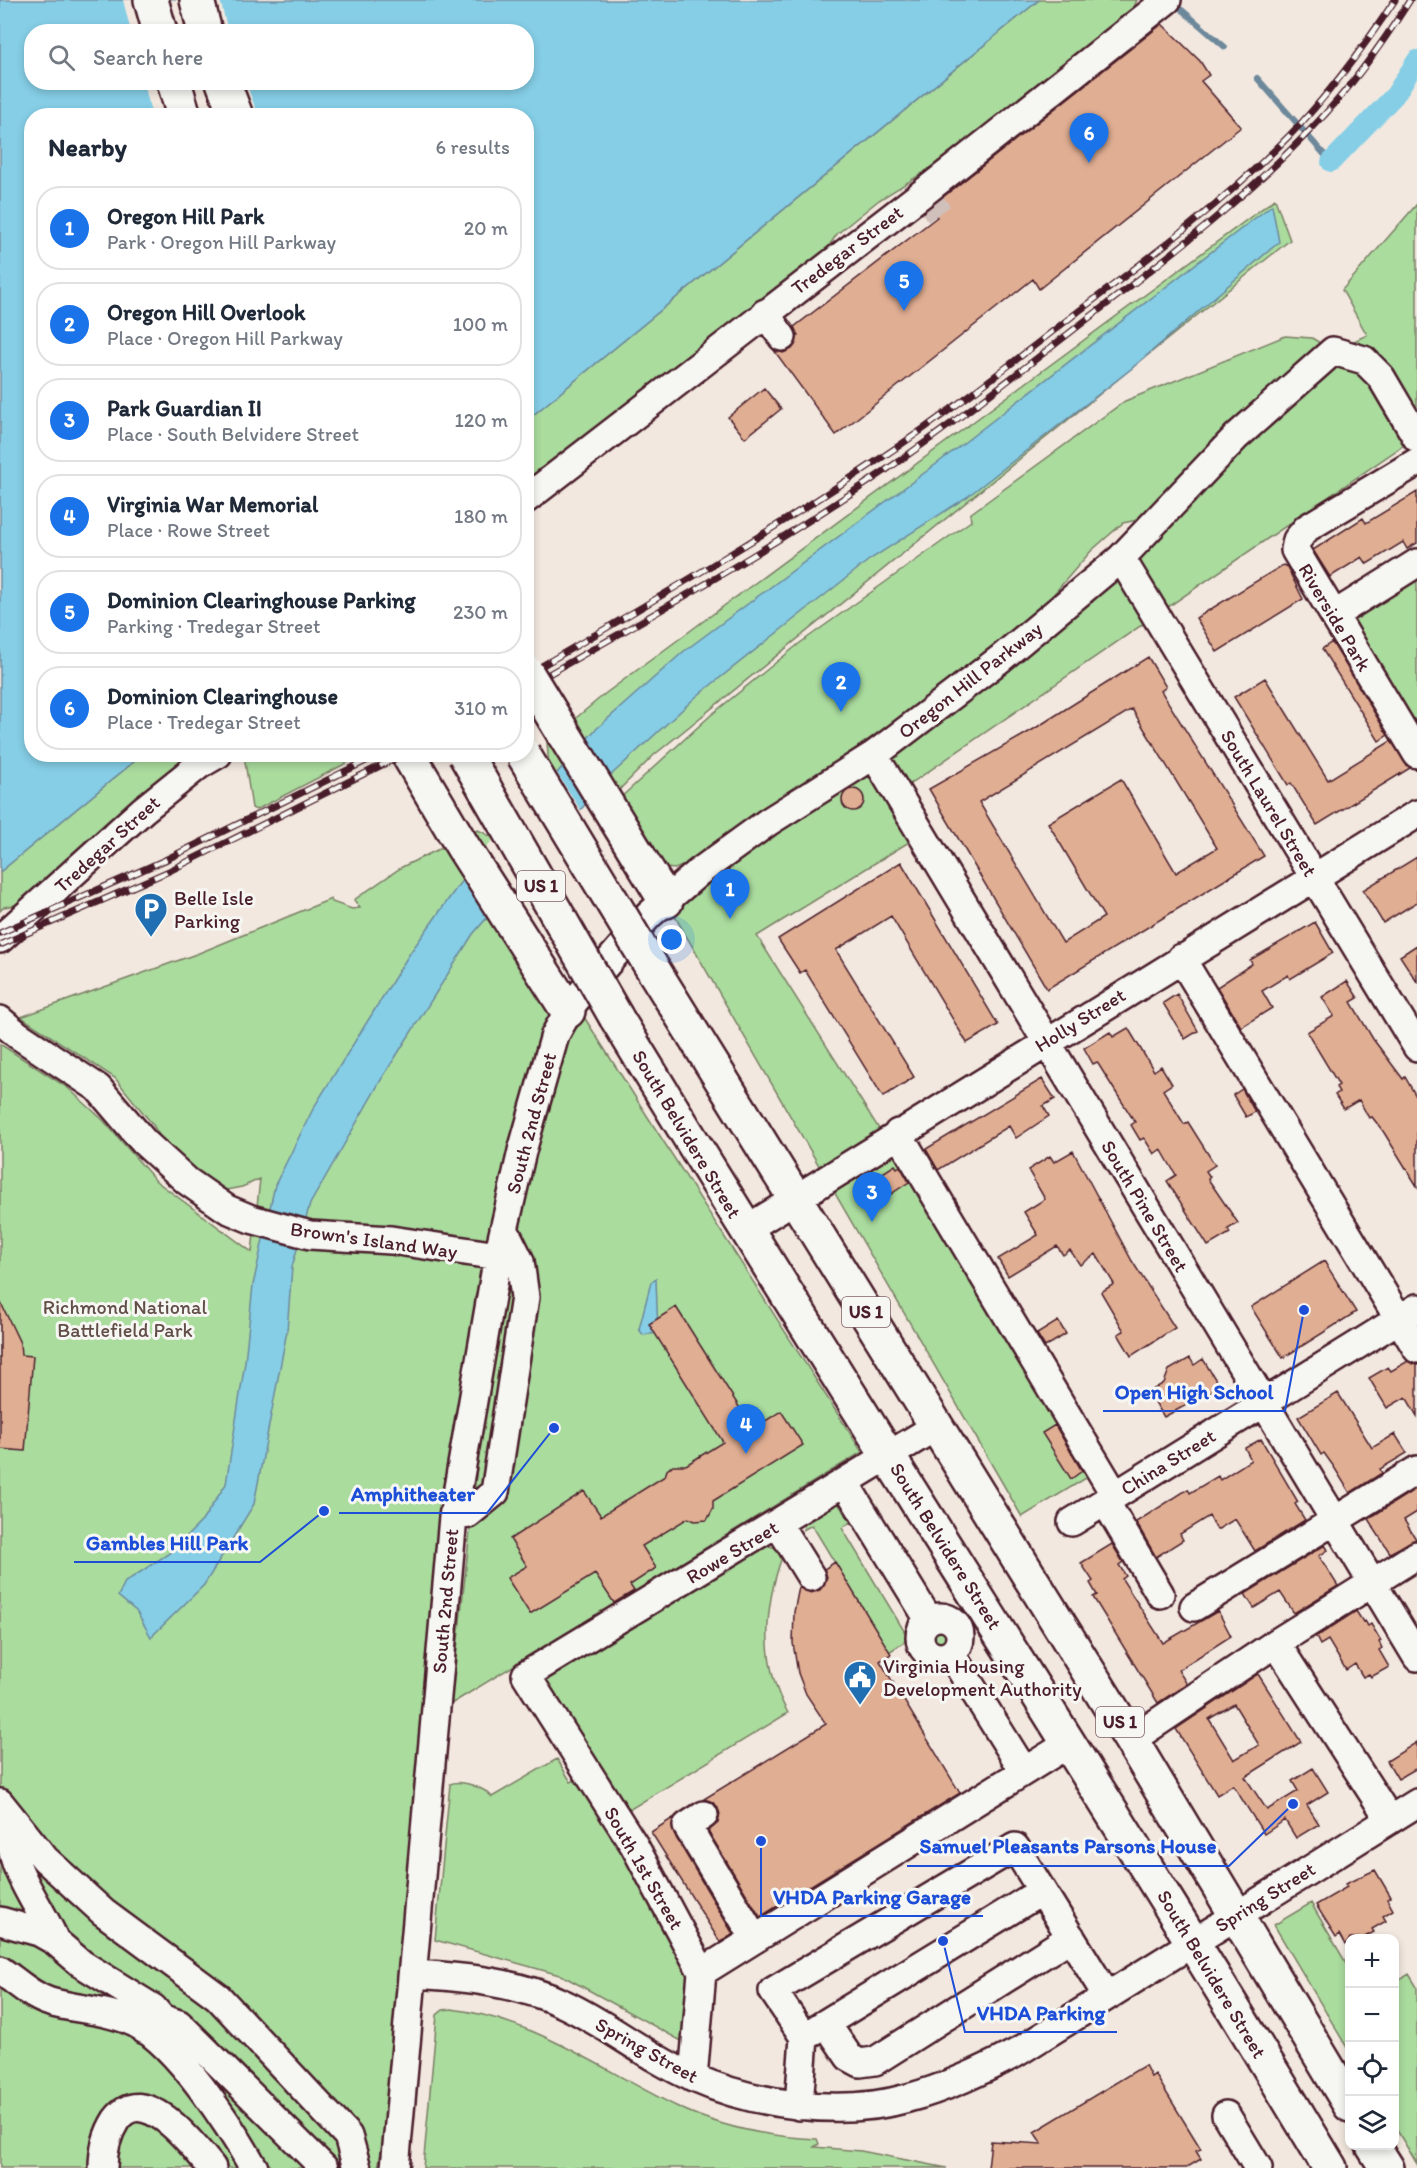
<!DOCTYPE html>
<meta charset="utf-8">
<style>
:root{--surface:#fff;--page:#f6f6f7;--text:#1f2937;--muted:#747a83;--line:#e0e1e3;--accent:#1a73e8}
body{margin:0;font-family:Itim,sans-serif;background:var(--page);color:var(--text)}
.controls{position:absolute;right:18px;bottom:18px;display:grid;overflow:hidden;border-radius:12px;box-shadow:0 3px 9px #0003}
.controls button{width:54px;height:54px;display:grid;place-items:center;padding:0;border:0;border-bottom:2px solid var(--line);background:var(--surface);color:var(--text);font:30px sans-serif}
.you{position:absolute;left:672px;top:940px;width:21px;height:21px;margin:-15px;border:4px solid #fff;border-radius:50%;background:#1a73e8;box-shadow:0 0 0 9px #1a73e833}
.badge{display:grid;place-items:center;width:39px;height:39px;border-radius:50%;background:var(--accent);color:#fff;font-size:20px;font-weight:700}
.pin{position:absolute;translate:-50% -50px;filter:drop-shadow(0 2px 3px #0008)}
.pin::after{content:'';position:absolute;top:32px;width:21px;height:18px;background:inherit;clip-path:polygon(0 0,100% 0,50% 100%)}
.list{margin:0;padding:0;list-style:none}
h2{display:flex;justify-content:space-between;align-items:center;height:78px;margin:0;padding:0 24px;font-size:26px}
h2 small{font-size:20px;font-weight:400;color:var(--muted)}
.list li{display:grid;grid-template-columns:39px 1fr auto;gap:18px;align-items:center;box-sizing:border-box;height:84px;margin:0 12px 12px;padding:0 12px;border:2px solid var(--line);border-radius:24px}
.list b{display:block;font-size:22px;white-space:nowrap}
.list p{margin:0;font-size:20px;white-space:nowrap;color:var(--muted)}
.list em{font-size:20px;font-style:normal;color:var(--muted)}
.icon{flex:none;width:33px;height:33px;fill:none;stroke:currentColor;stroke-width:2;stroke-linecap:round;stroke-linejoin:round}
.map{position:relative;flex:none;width:1417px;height:2168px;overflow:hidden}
.search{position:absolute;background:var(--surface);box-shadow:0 3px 9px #0003;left:24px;top:24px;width:510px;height:66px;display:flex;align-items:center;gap:15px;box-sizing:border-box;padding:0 21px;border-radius:24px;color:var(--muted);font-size:22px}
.panel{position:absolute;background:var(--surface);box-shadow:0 3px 9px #0003;left:24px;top:108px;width:510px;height:654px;border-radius:24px}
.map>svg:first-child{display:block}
.green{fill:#aadc9e;stroke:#7a7e64;stroke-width:1.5}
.water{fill:#85cee6;stroke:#6d889b;stroke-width:1.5;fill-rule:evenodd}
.pier{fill:#f2e8df}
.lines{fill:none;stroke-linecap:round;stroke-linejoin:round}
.stream{stroke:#6d889b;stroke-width:6}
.canal{stroke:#85cee6;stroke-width:20}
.building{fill:#e0ae93;stroke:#4a1f2b;stroke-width:1.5;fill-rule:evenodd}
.minor-tunnel{stroke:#d0c0bb;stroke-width:27;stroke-dasharray:27 14;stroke-linecap:butt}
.minor-casing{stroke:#4a1f2b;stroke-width:32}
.major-casing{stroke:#4a1f2b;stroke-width:38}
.minor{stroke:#f6f6f2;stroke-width:27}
.major{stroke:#f6f6f2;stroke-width:33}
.rail-casing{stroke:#4a1f2b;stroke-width:7}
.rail{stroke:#f6f6f2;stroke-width:4.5;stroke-dasharray:14;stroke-linecap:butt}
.major-bridge-casing{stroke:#4a1f2b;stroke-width:38;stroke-linecap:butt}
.major-bridge{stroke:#f6f6f2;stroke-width:33}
.labels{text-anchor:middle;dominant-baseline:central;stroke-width:6;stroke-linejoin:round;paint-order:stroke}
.shield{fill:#f6f6f2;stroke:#7e6067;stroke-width:1.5}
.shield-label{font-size:18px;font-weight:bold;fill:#4a1f2b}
.street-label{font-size:20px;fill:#4a1f2b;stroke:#f6f6f2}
.poi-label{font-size:20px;fill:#4a1f2b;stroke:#f6f6f2;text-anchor:start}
.park-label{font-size:20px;fill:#624e48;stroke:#f6f6f2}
.leader{fill:none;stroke:#1d4ed8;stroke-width:2}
.callout-dot{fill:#1d4ed8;stroke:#f6f6f2;stroke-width:2}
.callout-label{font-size:21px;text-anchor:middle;font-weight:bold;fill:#1d4ed8;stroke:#f6f6f2;stroke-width:6;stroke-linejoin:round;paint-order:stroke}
</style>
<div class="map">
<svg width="1417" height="2168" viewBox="0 0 1417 2168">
<rect width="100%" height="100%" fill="#f2e8df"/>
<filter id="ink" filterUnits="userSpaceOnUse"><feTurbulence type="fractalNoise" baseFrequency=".0167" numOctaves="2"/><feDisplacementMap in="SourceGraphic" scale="12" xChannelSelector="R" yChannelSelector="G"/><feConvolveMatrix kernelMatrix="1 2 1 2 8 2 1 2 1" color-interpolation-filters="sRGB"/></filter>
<g filter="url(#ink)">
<path class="green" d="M1039 0H1137L1131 14 923 173 879 200 837 234 824 253 527 483V420Z
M1275 199 1290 240 654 755 595 814 549 767 547 742 606 693Z
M1417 204V436L897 793 922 834 757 936 1096 1472 1022 1517 666 901 1000 659 1142 519 1123 523 1091 551 1039 611 1021 625 889 725 694 861 675 869 665 868 619 799 711 715 800 643 971 521 970 514 1125 401 1285 336 1312 338 1333 351 1367 335 1342 290Z
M1417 573V738L1344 617Z
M142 755H193L22 904 4 907 0 911V872Z
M244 755 245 754 362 755 256 810 252 808Z
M478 830 544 863 506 914 568 1011 469 1421 413 1974 378 2168H0V1044L68 1088 103 1120 156 1181 252 1252 260 1179 242 1187 226 1190 206 1179 165 1145 153 1125 115 1078 21 1017 199 953 331 899 332 902 352 909 360 908 354 900 402 867Z
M584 1017 862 1452 451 1704 489 1357 540 1104 571 1035Z
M837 1502 851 1522 842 1528 909 1639 889 1652 812 1525 803 1530 806 1518Z
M761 1546 774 1547 782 1557C764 1608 760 1664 788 1713L624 1813 542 1682 545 1675Z
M929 1637a11 11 0 1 1 22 0a11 11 0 1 1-22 0Z
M557 1759 571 1782 578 1779 643 1884 684 1965 691 1986 685 2043 563 1976 435 1940 450 1784C461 1779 485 1788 492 1797Z
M1311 1903 1349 1968V2051L1274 1925Z
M1409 1974 1417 1987V2164L1395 2127V1983Z
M451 2009C535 2019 602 2070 676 2106 720 2127 769 2137 817 2139L819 2144 814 2147 861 2151 947 2168H423L437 2015 443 2010Z"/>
<path class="water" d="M0 0H1039L527 420 526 116H32V754L142 755 0 872ZM32 32H526V82H32Z
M1272 205 1279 242 1131 369 967 497 869 560 697 696 610 776 473 934 381 1080 310 1204 292 1267 287 1331 254 1504 204 1585 151 1637 136 1611 118 1596 125 1582 171 1552 202 1521 226 1484 245 1362 253 1285 275 1185 314 1107 410 953 460 883 594 731 683 652 939 462Z
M656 1279 658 1333 643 1335 639 1329 651 1282Z"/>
<path class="pier" d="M123 0H220L228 31 131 32Z
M144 83H246L258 115 152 116Z
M555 770 582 812 511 894 484 850Z"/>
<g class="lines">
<path class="stream" d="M1182 10 1225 47
M1257 78 1331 162"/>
<path class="canal" d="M1331 162 1395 95 1417 60"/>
</g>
<path class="building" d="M1162 24 1200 61 1209 75 1201 81 1241 127 1039 289 1033 279 836 435 773 349 783 353 792 349 798 336 794 327 937 217 929 208Z
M764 388 781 409 745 438 728 417Z
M1417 492V543L1407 549 1403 542 1367 564 1362 557 1330 577 1313 550 1363 518 1366 523Z
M1283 565 1287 567 1303 599 1217 652 1196 618Z
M1332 642 1388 735 1379 741 1322 649Z
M1148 657 1166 687 1161 691 1264 856 1047 989 929 789 1034 729ZM1132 709 1217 848 1176 873 1121 779 1048 823 1104 917 1063 943 979 802Z
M1265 678 1328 780 1391 741 1410 768 1317 825 1291 783 1288 785 1234 697Z
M842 800a11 11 0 1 1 22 0a11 11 0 1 1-22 0Z
M1417 857V902L1383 923 1363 890Z
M901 862 998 1025 967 1043 891 916 836 950 914 1077 883 1097 805 970 800 973 778 939Z
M1315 922 1333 953 1290 979 1288 975 1262 991 1272 1008 1241 1027 1217 987 1252 964 1250 960Z
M1417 945V982L1400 956Z
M1347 981 1358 998 1351 1002 1373 1039 1403 1079 1405 1077 1417 1098V1186L1383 1131 1372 1117 1369 1118 1359 1100 1344 1109 1335 1095 1339 1092 1336 1087 1339 1085 1307 1032 1334 1016 1322 997Z
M1177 994 1198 1031 1185 1039 1163 1003Z
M1128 1028 1154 1071 1161 1066 1172 1084 1163 1090 1184 1124 1188 1122 1215 1165 1206 1171 1210 1177 1208 1179 1238 1223 1228 1229 1230 1233 1208 1246 1167 1181 1176 1175 1161 1149 1154 1154 1144 1138 1140 1140 1131 1125 1135 1122 1117 1094 1097 1062 1093 1064 1084 1048 1110 1032 1113 1037Z
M1042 1079 1055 1099 1043 1106 1049 1116 1016 1138 1009 1126 938 1170 926 1149Z
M1242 1089 1255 1112 1246 1117 1233 1095Z
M1073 1151 1132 1261 1175 1328 1131 1356 1118 1334 1124 1331 1101 1292 1114 1284 1096 1254 1080 1265 1070 1250 1063 1255 1057 1246 1008 1276 998 1259 1038 1235 1024 1212 1045 1199 1028 1170 1050 1156 1054 1162Z
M895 1165 897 1168 900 1166 909 1182 876 1204 864 1185Z
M1324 1261 1356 1312 1283 1358 1251 1307Z
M0 1301 20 1343 21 1355 33 1356 25 1451 0 1449Z
M676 1307 753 1429 781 1411 803 1445 713 1501V1509L707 1520 695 1521 688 1518 642 1546 656 1568 630 1585 634 1591 614 1603 595 1574 530 1614 507 1578 527 1566 510 1539 584 1491 601 1516 665 1476 667 1470 673 1465H686L723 1442 649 1324Z
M1058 1321 1066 1334 1045 1347 1037 1334Z
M1190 1358 1194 1365 1203 1359 1220 1387 1164 1417 1149 1392 1164 1383 1169 1370Z
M1408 1361 1417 1365V1416L1406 1397 1387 1408 1369 1378 1388 1367 1391 1371Z
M1338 1393 1372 1448 1395 1434 1407 1453 1380 1469 1382 1473 1350 1493 1334 1467 1324 1453 1321 1455 1298 1417Z
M1055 1425 1082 1471 1071 1479 1042 1433Z
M1261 1439 1298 1502 1295 1504 1305 1520 1255 1551 1235 1519 1217 1530 1209 1516 1180 1534 1183 1540 1156 1557 1136 1522 1188 1489 1190 1493 1218 1476 1220 1480 1251 1460 1245 1448Z
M1417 1488V1512L1404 1520 1416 1539 1390 1553 1368 1519Z
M1112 1544 1123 1562 1119 1565 1126 1576 1122 1579 1163 1643 1218 1611 1231 1636 1178 1670 1187 1684 1158 1703 1093 1597 1097 1595 1090 1583 1093 1581 1081 1563Z
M1325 1545 1328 1550 1319 1556 1338 1586 1294 1613 1280 1592 1254 1608 1245 1594Z
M835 1562 891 1654 880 1661 960 1793 760 1917 708 1831 718 1823 720 1814 717 1806 704 1799 826 1724 806 1694 798 1673 793 1643 794 1612 799 1587 811 1593 820 1590 827 1577 824 1569Z
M1356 1611 1363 1622 1365 1621 1368 1626 1371 1624 1381 1641 1379 1642 1382 1648 1379 1650 1389 1667 1371 1677 1369 1674 1363 1677 1355 1664 1346 1670 1328 1640 1320 1645 1316 1637Z
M1258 1674 1301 1742 1245 1777 1267 1810 1298 1791 1292 1781 1313 1768 1328 1792 1307 1805 1319 1824 1296 1838 1285 1820 1264 1834 1233 1785 1217 1795 1176 1729ZM1234 1704 1259 1745 1234 1760 1209 1719Z
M1417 1742V1768L1398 1779 1387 1761Z
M673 1818 674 1834 733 1934 720 1942 651 1832Z
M1375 1870 1391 1897 1387 1899 1393 1910 1383 1916 1386 1921 1372 1929 1374 1932 1363 1938H1350L1346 1945 1340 1934 1336 1937 1316 1905 1347 1887 1345 1884Z
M1145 2065 1151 2077 1155 2074 1201 2149 1196 2151 1201 2159 1186 2168H988L991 2141 1042 2144 1034 2132Z"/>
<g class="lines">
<path class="minor-tunnel" d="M932 204 939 214"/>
<g class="minor-casing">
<path id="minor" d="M765 313 782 337
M1417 462 1307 528 1297 540 1295 550 1417 754
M526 499 923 193 1167 0
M1121 558 1417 1047
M1334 615 1417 563
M874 755 1417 1657
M0 939 143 810 199 765 218 754
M1181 958 1417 1349
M0 1020 18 1035 98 1088 144 1142 187 1181 227 1209 251 1219 310 1235 391 1240 498 1256
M898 1133 1115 1495
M745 1230 1417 814
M845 1483 929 1620
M1105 1501 1160 1594
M453 1517 468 1514 495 1492 525 1297 520 1261 504 1229
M1072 1522 1417 1308
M778 1524 811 1577
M1194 1607 1417 1470
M920 1637a20 20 0 1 1 40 0a20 20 0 1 1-40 0Z
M1276 1643 1390 1820
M951 1654 1024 1771
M1131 1740 1276 1643 1417 1555
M0 1803 45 1859 103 1912 218 1997 348 2136 357 2168
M704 1815 687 1826 755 1939
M13 1820C2 1863 40 1903 55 1941
M0 1921 39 1932 55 1941 82 1964 153 2008 163 2020
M0 1970C16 1981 31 1996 50 2002 78 2010 109 2010 135 2023 178 2045 230 2126 254 2168
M702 1972 1068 1744
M413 1974C464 1977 517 1982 564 2004 609 2025 648 2058 694 2078 755 2105 842 2117 908 2098 946 2088 981 2071 1016 2053L1417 1803
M826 2023 1042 1891
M145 2030 164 2019 179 2024 324 2168
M804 2037 826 2023 849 2057 860 2063 875 2061 1071 1937
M693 2078 702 1972 634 1845 526 1675 937 1426
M799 2106 804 2037 773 1991 1015 1847 1107 1996
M1226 2115 1258 2168
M103 2168C103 2151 107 2134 116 2120 144 2080 194 2146 212 2168
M395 2168 453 1517 498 1256 522 1151 555 1035 573 1003 649 915 699 872 768 822 874 755 1000 659 1121 558 1236 437 1333 351 1364 360 1381 377 1417 438"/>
</g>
<g class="major-casing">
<path id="major" d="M151 0 160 32
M197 0 205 32
M174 82 184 116
M223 82 236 116
M408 754 463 847 568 1011
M639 857 666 901
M654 971 1131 1740 1350 2105
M616 1017C850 1403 1098 1781 1330 2168
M1373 2146 1387 2168"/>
</g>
<use href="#minor" class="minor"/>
<use href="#major" class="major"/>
<g class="rail-casing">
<path id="rail" d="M526 675C645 606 764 536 878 460 946 415 1011 364 1075 314 1149 258 1224 202 1289 136 1329 95 1363 48 1395 0
M526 687C648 618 770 549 886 470 956 422 1023 369 1090 317 1168 257 1246 198 1314 126 1351 88 1382 44 1410 0
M0 933 165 860 380 754
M0 945 169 871 404 754"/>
</g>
<use href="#rail" class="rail"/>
<g class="major-bridge-casing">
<path id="major-bridge" d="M526 672 639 857
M465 754 616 1017
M523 754 654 971"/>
</g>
<use href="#major-bridge" class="major-bridge"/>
</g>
</g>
<defs>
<g id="parking-pin" transform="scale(1.725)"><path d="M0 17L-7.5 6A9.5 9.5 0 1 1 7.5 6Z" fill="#1f6fb2" stroke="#f6f6f2"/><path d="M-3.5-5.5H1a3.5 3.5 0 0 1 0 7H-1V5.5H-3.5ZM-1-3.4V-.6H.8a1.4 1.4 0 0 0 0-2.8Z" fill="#fff"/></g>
<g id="civic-pin" transform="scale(1.725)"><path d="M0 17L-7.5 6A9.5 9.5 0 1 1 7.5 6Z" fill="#1f6fb2" stroke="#f6f6f2"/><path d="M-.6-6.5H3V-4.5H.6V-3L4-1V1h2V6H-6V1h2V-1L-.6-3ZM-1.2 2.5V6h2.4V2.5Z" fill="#fff"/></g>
</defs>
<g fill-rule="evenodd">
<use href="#parking-pin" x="151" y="909"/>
<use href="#civic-pin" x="860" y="1677"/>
</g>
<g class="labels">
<g class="shield">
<rect x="517" y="871" width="48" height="30" rx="4.5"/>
<rect x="842" y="1297" width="48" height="30" rx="4.5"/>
<rect x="1096" y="1707" width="48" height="30" rx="4.5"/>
</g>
<g class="shield-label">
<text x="541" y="886">US 1</text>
<text x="866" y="1312">US 1</text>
<text x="1120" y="1722">US 1</text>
</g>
<g class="street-label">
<text transform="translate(847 250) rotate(-37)">Tredegar Street</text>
<text transform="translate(1335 617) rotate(59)">Riverside Park</text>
<text transform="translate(970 680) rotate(-38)">Oregon Hill Parkway</text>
<text transform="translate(1269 803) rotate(59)">South Laurel Street</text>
<text transform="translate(107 844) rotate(-42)">Tredegar Street</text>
<text transform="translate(1080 1020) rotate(-32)">Holly Street</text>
<text transform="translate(531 1123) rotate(-75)">South 2nd Street</text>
<text transform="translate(687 1134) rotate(59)">South Belvidere Street</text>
<text transform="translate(1145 1206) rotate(59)">South Pine Street</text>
<text transform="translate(374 1240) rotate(8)">Brown's Island Way</text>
<text transform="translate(1168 1462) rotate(-32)">China Street</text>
<text transform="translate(946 1546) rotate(58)">South Belvidere Street</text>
<text transform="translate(732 1552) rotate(-31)">Rowe Street</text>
<text transform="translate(445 1601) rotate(-85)">South 2nd Street</text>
<text transform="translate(644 1868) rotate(60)">South 1st Street</text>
<text transform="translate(1265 1897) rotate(-32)">Spring Street</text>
<text transform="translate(1212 1974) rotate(59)">South Belvidere Street</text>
<text transform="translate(647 2050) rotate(29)">Spring Street</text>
</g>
<g class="poi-label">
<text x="174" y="898">Belle Isle<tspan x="174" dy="23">Parking</tspan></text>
<text x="883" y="1666">Virginia Housing<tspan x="883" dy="23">Development Authority</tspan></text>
</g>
<g class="park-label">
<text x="125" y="1307">Richmond National<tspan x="125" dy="23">Battlefield Park</tspan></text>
</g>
</g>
<path class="leader" d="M1304 1310L1285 1411H1103M554 1428L487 1513H339M324 1511L260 1562H74M1293 1804L1229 1866H907M761 1841L761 1916H983M943 1941L965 2032H1117"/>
<g class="callout-dot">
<circle cx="1304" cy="1310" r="6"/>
<circle cx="554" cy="1428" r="6"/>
<circle cx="324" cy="1511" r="6"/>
<circle cx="1293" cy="1804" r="6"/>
<circle cx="761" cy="1841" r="6"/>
<circle cx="943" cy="1941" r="6"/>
</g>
<g class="callout-label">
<text x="1194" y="1399">Open High School</text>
<text x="413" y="1501">Amphitheater</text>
<text x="167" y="1550">Gambles Hill Park</text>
<text x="1068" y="1853">Samuel Pleasants Parsons House</text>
<text x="872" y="1904">VHDA Parking Garage</text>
<text x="1041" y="2020">VHDA Parking</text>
</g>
</svg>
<div class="controls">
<button>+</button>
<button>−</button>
<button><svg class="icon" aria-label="locate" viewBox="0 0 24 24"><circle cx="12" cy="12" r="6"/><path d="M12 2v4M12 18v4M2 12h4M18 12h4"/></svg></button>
<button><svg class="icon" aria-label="layers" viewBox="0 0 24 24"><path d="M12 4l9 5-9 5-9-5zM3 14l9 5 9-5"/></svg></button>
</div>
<div class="you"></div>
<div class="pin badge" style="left:730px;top:919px">1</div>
<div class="pin badge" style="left:841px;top:712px">2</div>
<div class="pin badge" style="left:872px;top:1222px">3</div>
<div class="pin badge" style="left:746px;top:1454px">4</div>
<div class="pin badge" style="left:904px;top:311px">5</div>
<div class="pin badge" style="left:1089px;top:163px">6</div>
<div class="search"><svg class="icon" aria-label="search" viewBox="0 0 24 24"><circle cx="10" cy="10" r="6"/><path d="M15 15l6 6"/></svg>Search here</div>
<section class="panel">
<h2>Nearby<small>6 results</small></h2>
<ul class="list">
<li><span class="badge">1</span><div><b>Oregon Hill Park</b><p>Park · Oregon Hill Parkway</p></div><em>20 m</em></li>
<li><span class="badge">2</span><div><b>Oregon Hill Overlook</b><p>Place · Oregon Hill Parkway</p></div><em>100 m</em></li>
<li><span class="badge">3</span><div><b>Park Guardian II</b><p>Place · South Belvidere Street</p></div><em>120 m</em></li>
<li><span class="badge">4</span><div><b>Virginia War Memorial</b><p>Place · Rowe Street</p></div><em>180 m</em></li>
<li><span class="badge">5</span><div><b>Dominion Clearinghouse Parking</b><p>Parking · Tredegar Street</p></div><em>230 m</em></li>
<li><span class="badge">6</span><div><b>Dominion Clearinghouse</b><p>Place · Tredegar Street</p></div><em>310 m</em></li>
</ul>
</section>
</div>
